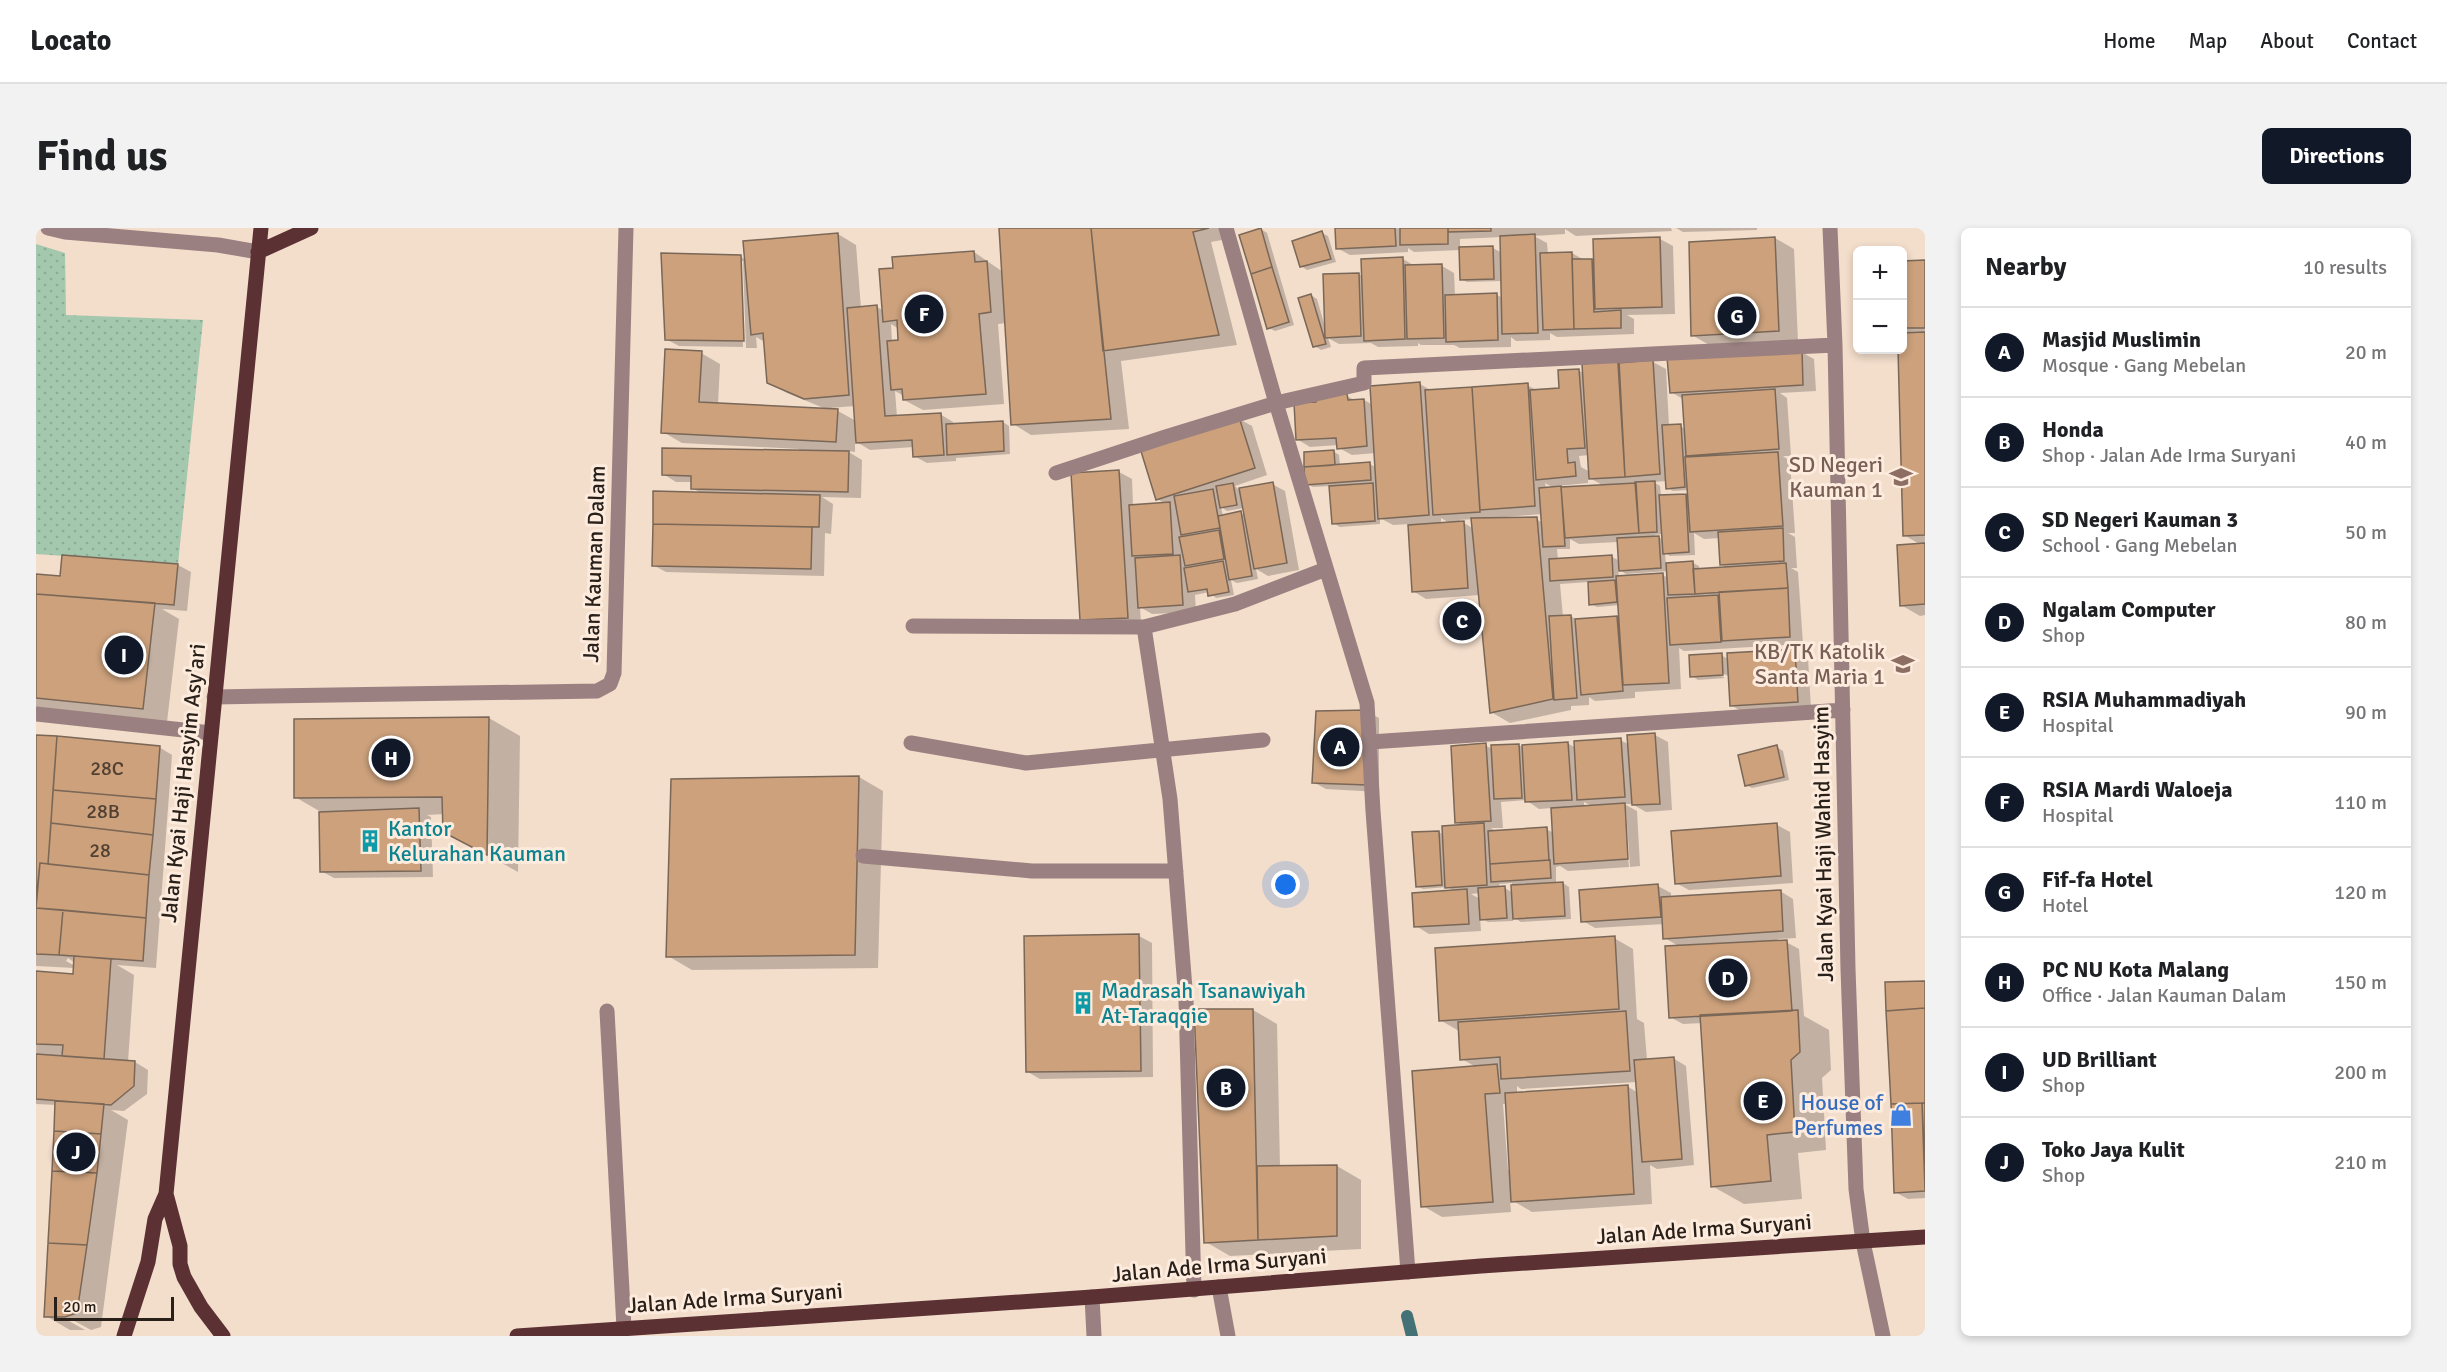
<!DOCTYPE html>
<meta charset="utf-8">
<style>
:root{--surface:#fff;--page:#f2f2f2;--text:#202124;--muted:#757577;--line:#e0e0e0;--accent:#111827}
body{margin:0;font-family:Signika,sans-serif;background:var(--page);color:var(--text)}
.controls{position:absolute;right:18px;top:18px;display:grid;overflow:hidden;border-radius:9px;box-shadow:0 3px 9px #0003}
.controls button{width:54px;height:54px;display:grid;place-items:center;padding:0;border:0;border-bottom:2px solid var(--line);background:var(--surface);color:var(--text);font:30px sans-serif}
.scale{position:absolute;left:18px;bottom:15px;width:120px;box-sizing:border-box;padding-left:6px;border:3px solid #282019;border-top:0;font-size:16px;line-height:21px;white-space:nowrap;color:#282019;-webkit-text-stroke:4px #fdebdd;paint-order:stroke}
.you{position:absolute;left:1250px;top:657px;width:21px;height:21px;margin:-15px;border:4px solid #fff;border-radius:50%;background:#1a73e8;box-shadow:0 0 0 9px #1a73e833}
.badge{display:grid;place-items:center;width:39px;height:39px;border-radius:50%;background:var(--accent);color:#fff;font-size:20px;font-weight:700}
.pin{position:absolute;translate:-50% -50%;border:3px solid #fff;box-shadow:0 2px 6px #0006}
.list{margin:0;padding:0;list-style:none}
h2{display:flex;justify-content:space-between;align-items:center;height:78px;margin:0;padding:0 24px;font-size:26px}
h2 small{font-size:20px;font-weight:400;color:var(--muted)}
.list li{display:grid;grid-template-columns:39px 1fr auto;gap:18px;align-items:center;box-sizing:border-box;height:90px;padding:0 24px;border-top:2px solid var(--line)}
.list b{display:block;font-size:22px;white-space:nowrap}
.list p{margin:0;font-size:20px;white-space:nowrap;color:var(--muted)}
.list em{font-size:20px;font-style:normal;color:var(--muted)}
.map{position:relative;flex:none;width:1889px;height:1108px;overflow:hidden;border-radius:9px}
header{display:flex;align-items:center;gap:36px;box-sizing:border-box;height:84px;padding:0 30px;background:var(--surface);border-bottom:2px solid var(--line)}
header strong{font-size:28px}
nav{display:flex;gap:33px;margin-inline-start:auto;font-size:21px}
.intro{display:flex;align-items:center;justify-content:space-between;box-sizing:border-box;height:144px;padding:0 36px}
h1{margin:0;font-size:42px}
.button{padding:15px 27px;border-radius:9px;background:var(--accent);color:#fff;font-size:21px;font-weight:700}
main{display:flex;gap:36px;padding:0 36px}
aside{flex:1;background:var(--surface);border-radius:9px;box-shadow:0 3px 9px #0003}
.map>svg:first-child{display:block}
.grass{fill:url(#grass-dots)}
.shadow{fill:#0003;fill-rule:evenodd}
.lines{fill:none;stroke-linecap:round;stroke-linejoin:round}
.stream{stroke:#437175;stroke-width:12}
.building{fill:#cca17c;stroke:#7a6757;stroke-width:1.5}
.minor{stroke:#9a8080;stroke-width:15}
.major{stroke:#5b3134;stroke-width:15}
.labels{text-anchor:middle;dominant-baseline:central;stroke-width:6;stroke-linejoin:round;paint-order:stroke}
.number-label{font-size:20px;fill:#514032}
.education-label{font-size:22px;fill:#785e54;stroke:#fdebdd;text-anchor:end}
.street-label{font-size:22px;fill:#282019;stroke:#fdebdd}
.culture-label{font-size:22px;fill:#0d838f;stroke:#fdebdd;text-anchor:start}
.shop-label{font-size:22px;fill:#366cbe;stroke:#fdebdd;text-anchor:end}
</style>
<header>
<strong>Locato</strong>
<nav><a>Home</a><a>Map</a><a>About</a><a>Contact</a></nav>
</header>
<div class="intro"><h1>Find us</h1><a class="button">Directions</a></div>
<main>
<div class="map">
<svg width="1889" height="1108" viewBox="0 0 1889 1108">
<defs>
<pattern id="grass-dots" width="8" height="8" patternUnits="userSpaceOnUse" patternTransform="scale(1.5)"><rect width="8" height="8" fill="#a4c8ae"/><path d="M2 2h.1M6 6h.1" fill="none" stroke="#8dac95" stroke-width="1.8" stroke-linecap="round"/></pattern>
</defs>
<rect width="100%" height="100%" fill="#f3ddcb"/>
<path class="grass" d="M0 16 29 25 30 87 167 92 142 336 0 326Z"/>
<path class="shadow" d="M965 0H1188L1191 11 1175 14 1201 117 1085 133 1093 201 995 207 977 196 970 95 962 96 968 176 887 182 868 172V168L859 163 861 189 904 186 917 194 918 197 967 194 973 198 974 226 920 230V233L891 235 878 228V219L834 222 819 213V224L811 223 826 232 825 270 786 269 797 276 795 306 789 305 788 348 630 344 617 337 619 264 665 265 656 260V254H640L627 246 763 224V221L646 215 627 204 665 125 684 136 682 176 790 181 751 165 732 154 729 114 720 109 721 120H710L707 33H704L707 119 643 118 630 111 705 29 710 32 802 6 820 17 825 80 841 79 848 83 859 41 857 30 938 24 967 44ZM855 96 863 101 864 113 856 114ZM819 178 820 193 802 183 794 182V180Z
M1300 0H1635L1636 3 1540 8 1529 1V6L1498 8 1511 15 1512 26 1536 25 1548 32 1559 34 1624 11 1637 18 1639 86 1591 87 1598 91V106L1521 109 1514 105V112L1480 113 1475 109V119L1424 120 1418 117H1385L1382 115V118L1342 119 1335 115 1303 116 1292 110 1295 119 1285 122 1279 118 1275 67 1281 71 1289 99 1323 46 1327 49 1367 31 1379 38H1406L1418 45 1419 68 1461 67 1467 70 1466 53 1431 54 1425 51 1424 22 1378 24 1372 20V24L1314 27 1301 20ZM1465 9 1466 25 1457 20 1424 21V11Z
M1640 0H1721V2L1647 4Z
M1225 1 1231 5 1258 97 1239 103 1233 100Z
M1286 5 1292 8 1300 34 1271 42 1265 38Z
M1739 10 1758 21 1762 114 1675 118 1656 107Z
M1866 34H1889V387L1884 388 1865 377 1885 317 1868 307 1863 122H1866Z
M1765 124 1778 131 1780 163 1744 165 1751 170 1755 228H1747L1754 233 1759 305H1752L1759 309 1761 340H1755L1762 344 1767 416 1648 423 1643 420 1645 461 1599 464V470L1559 473 1553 469V477L1535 478V482L1474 495 1455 484 1444 367 1390 371 1377 363 1373 296 1357 297 1344 290V296L1304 299 1297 295 1295 258 1277 259 1271 256 1297 223 1303 227 1304 238 1334 236 1341 240 1340 225 1316 227 1303 220 1302 217 1274 219 1261 211 1282 176 1311 168 1320 173 1328 172 1337 177 1384 156 1396 163 1491 157 1502 163 1524 161 1543 143 1548 145 1617 134 1630 141 1633 198H1644L1649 201 1647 171 1635 164ZM1553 227 1554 244 1545 239 1543 228ZM1552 249 1568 258 1527 261 1521 258 1552 255ZM1631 253V260L1637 263 1653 262V269L1650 267 1625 268 1624 258 1618 254ZM1509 255 1518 260 1510 261ZM1506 286 1507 295 1500 291H1468V289ZM1405 290 1415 296H1405ZM1437 291 1438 301 1423 292ZM1658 305 1668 311 1684 310 1685 336 1692 341 1663 342V338L1657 335 1630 336 1629 325 1634 328 1659 327ZM1627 306 1628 312 1618 307ZM1534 311 1543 316 1582 314 1584 333 1576 329 1522 332 1521 321H1534ZM1582 341 1590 346 1632 343 1633 350 1626 347 1583 350ZM1553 354 1554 376 1561 379 1584 377 1585 392 1580 390 1542 393 1535 388 1527 389 1524 356Z
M1203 191 1216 198 1231 247 1199 258 1203 262 1236 256 1249 263 1263 342 1232 348 1220 341 1222 351 1201 355 1195 352 1198 367 1180 370 1173 364 1159 367 1160 384 1116 386 1104 379 1105 396 1058 399 1083 244 1096 251 1097 278 1130 276 1121 271ZM1185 279 1191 283 1208 280 1210 288 1205 285 1187 288Z
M142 337 155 344 151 383 126 381 143 391 131 494 0 480V347L25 350Z
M1759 422 1772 430 1775 481 1708 485 1695 477 1694 449 1681 442 1680 445 1689 450 1662 452 1656 448 1685 427 1692 431Z
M1330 483 1343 490V564L1290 561 1277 554Z
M453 490 484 508 482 644 441 621 408 586 391 587 395 589 397 649 298 650 285 643V584L259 569Z
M1619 507 1632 514 1636 582 1610 584 1596 576H1588L1601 583 1604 638 1594 639 1590 582H1587L1593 639 1532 643 1524 638 1520 639V656L1527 655 1533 659 1535 691 1485 694 1477 689V693L1452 694 1444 690 1445 703 1393 706 1380 698 1419 664 1412 659 1387 661 1381 658 1403 604 1408 607 1427 598 1421 594 1449 517 1456 521 1483 517 1487 520 1531 515 1540 520 1584 512 1594 517ZM1490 572 1503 581 1516 580 1518 605 1510 601 1461 604 1455 600H1467L1465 574ZM1548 574 1556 578 1548 579ZM1476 655 1477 665 1469 660H1464L1463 656ZM1444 665V671L1435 666Z
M0 508 123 519 136 527 120 740 81 737 98 747 92 834H99L112 842 111 866 88 883 75 882 92 892 65 1099 55 1102 33 1090V1093L49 1102H34L10 1088 21 877 0 876V745L38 747 39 740 0 738ZM32 730 39 735V738L30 733Z
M1741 519 1747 523 1753 552 1716 560 1710 557Z
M823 549 847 563 842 740 656 742 632 728Z
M1741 597 1754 604 1757 655 1653 662 1640 655Z
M1622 658 1635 665V670L1744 663 1757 671 1760 710 1741 711V714H1750L1763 721 1768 788 1793 802 1795 842 1786 850 1790 922 1762 925 1766 971 1708 976 1676 958 1666 795 1647 796 1634 789 1644 719 1629 710 1628 696 1559 700 1547 693Z
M1103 708 1116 715 1117 849 1004 851 992 844Z
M1578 710 1597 721 1601 791 1608 795 1611 832 1637 830 1650 838 1658 937 1621 941 1614 937 1616 976 1496 984 1474 971 1475 984 1406 989 1387 978 1440 839 1426 831 1423 803 1404 792ZM1601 854 1602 865 1591 858 1481 866V858L1485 861ZM1467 876H1471L1475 942H1472Z
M1889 754V970L1872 971 1859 964Z
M1217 782 1241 796 1244 939 1301 938 1325 952V1021L1194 1028 1170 1014Z"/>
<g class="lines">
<path class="stream" d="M1371 1088 1376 1108"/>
</g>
<path class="building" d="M963 0H1055L1075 191 975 197Z
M1055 0H1173L1157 4 1183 107 1067 123Z
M1225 0 1236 39 1215 46 1203 7Z
M1299 0H1359L1360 18 1300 21Z
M1364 0H1412V16L1364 17Z
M1412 0H1455V3L1412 4Z
M1286 3 1295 31 1264 39 1256 13Z
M802 5 813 167 768 171 731 155 727 105 715 107 707 13Z
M1499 6 1502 105 1466 106 1464 8Z
M1624 9 1626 79 1559 81 1557 11Z
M1739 9 1743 103 1655 108 1653 14Z
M1457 18 1458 51 1424 52 1423 19Z
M938 23 939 34 951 33 955 84 943 86 950 166 867 172 866 161 855 162 851 113 862 112 861 92 847 94 843 41 857 40 856 29Z
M1536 24 1538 101 1507 102 1504 25Z
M625 25 705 27 708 113 629 112Z
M1367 29 1369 111 1328 113 1325 31Z
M1536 31H1556L1558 84 1585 82V100L1538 101Z
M1889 32V100H1866V33Z
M1406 36 1408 110 1371 111 1369 37Z
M1236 39 1253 94 1231 101 1215 46Z
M1323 45 1325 108 1289 110 1287 46Z
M1461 65 1462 112 1410 114 1409 67Z
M1275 66 1290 116 1277 119 1262 70Z
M841 77 849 188 905 185 908 227 877 229 876 212 820 215 811 80Z
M1889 104V307L1867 308 1862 122H1866V105Z
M629 121 666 123 663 174 802 181 800 214 625 205Z
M1766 122 1767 157 1634 165 1631 129Z
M1617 132 1624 246 1589 249 1582 135Z
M1583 133 1589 249 1553 251 1546 136Z
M1543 141 1549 220 1531 221 1532 235 1539 234 1540 248 1500 252 1494 162 1523 160 1522 142Z
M1384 154 1393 287 1342 291 1334 158Z
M1492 155 1499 278 1444 282 1436 159Z
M1436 159 1444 284 1397 287 1389 162Z
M1739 161 1743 221 1650 228 1646 167Z
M1311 166 1312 172 1328 171 1331 218 1301 221 1300 210 1260 212 1258 175 1280 174V168Z
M1203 189 1219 240 1120 272 1104 220Z
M967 193 968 223 911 227 910 196Z
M1645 196 1649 259 1630 261 1626 197Z
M626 220 813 223 812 264 655 261V248L626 247Z
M1298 222 1299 237 1268 239V224Z
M1742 224 1747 298 1654 304 1649 229Z
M1334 234 1335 252 1269 257 1268 239Z
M1083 242 1092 390 1044 392 1035 245Z
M1619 253 1621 304 1603 305 1599 254Z
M1237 254 1251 335 1218 341 1203 260Z
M1197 255 1201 277 1184 280 1180 258Z
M1337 255 1339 293 1296 296 1293 258Z
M1600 255 1603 305 1529 310 1525 259Z
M1525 258 1529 318 1507 319 1503 260Z
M1177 261 1184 300 1145 307 1138 268Z
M617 263 784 267 783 299 617 296Z
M1650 266 1653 324 1627 326 1623 267Z
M1134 274 1137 326 1096 328 1093 277Z
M1205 283 1216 348 1193 352 1182 288Z
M1501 289 1517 471 1454 485 1435 290Z
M1428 293 1432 360 1376 364 1372 297Z
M617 296 776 299 775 341 616 338Z
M1747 300 1748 333 1684 337 1682 304Z
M1183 302 1188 331 1149 338 1143 309Z
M1623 308 1625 340 1583 343 1581 310Z
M1889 315V376L1864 378 1861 317Z
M26 327 142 336 138 377 0 366V346L24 348Z
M1144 327 1147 377 1102 380 1099 330Z
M1576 327 1577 349 1514 353 1513 331Z
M1187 333 1193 364 1172 368 1171 361 1152 364 1148 340Z
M1657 333 1659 366 1632 367 1630 335Z
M1750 335 1752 360 1659 366 1657 341Z
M1627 345 1633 455 1587 457 1580 348Z
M1579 352 1581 374 1553 377 1552 354Z
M1752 360 1754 409 1686 413 1683 364Z
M0 366 119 375 107 481 0 470Z
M1682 367 1685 414 1634 417 1631 370Z
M1535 387 1541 470 1518 472 1513 388Z
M1581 388 1587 463 1545 467 1539 391Z
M1759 421 1762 474 1694 478 1691 425Z
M1686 425 1687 447 1654 449 1653 427Z
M1331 482V557L1276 555 1280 483Z
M453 489 451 627 407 604 406 569 258 570V491Z
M1619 505 1624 576 1596 577 1591 507Z
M0 507 21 508 12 636 4 635 0 672Z
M21 508 124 518 120 571 17 562Z
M1585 510 1589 569 1541 572 1538 513Z
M1532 514 1536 572 1489 574 1486 517Z
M1450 515 1455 593 1419 595 1415 518Z
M1483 516 1486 570 1458 571 1455 517Z
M1741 517 1748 549 1709 558 1702 527Z
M823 548 819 727 630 729 635 551Z
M17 562 120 571 117 607 15 595Z
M1589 575 1592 631 1518 636 1515 580Z
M383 580 385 643 284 644 283 584Z
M15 595 117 607 113 647 12 636Z
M1448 595 1451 657 1409 660 1406 598Z
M1741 595 1745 648 1639 656 1635 603Z
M1511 599 1513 632 1454 636 1452 603Z
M1403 603 1406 657 1380 659 1376 604Z
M1514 632 1515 650 1455 654 1454 636Z
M4 635 113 647 110 690 0 680Z
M1527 654 1529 688 1477 691 1475 657Z
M1622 656 1625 689 1545 694 1543 662Z
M1469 658 1471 690 1444 692 1442 660Z
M1431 661 1433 696 1378 699 1376 665Z
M1745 662 1747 703 1627 711 1625 669Z
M0 680 27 682 23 727 0 726Z
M27 682 110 690 107 733 23 727Z
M1103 706 1105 843 990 844 988 708Z
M1579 708 1583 781 1403 793 1399 720Z
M1751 712 1756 783 1633 790 1629 718Z
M38 728 75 731 68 831 26 828 27 817 0 816V743L37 746Z
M1889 753V780L1850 783 1849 754Z
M1889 780V875L1855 876 1850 783Z
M1158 781H1217L1222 1012 1168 1015Z
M1762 782 1764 824 1755 832 1759 904 1731 907 1735 953 1675 959 1664 787Z
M1590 783 1594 843 1465 851 1464 829 1424 832 1422 794Z
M0 826 99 833 98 858 75 877 0 871Z
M1638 829 1646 931 1606 934 1598 832Z
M1461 836 1464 865 1449 866 1457 974 1385 979 1376 843Z
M1592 857 1598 966 1475 974 1469 865Z
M19 873 68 876 65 906 18 903Z
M1886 875 1889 963 1858 965 1855 876Z
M1886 875H1889V938Z
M18 903 65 906 61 945 16 943Z
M1301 937V1008L1222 1012 1221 938Z
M16 943 61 945 51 1017 12 1015Z
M12 1015 51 1017 41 1085 29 1089H8Z"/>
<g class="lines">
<path class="minor" d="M12 0 29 4 182 17 222 24
M1190 0 1240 175 1331 475 1337 583 1372 1044
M1794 0 1799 117 1812 741 1820 961 1827 1014 1847 1108
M1020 245 1129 209 1240 175 1328 155V140L1799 117
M877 398 1108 399 1199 376 1290 341
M1108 399 1134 571 1150 773 1158 1062
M178 469 561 463 574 456 578 445 590 0
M0 486 175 505
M1334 514 1807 482
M875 515 990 535 1227 512
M827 628 996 643H1140
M571 783 588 1100
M1183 1059 1192 1108
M1056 1069 1058 1108"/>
<path class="major" d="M222 24 275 0
M130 966 144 1018V1036L148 1049 165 1079 187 1108
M88 1108 112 1034 119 991 130 966 225 0
M481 1108 1056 1069 1445 1038 1889 1009"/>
</g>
<defs>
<g id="school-bare" transform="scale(1.8)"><path d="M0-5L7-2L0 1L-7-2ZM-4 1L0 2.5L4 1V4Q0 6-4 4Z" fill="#8d6e63" stroke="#fdebdd" stroke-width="2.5" paint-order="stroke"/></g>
<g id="building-bare" transform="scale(1.8)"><path d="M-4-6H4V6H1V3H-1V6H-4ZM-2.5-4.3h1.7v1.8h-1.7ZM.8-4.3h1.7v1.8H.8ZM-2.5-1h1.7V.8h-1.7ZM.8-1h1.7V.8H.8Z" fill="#0f9aa8" stroke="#fdebdd" stroke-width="2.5" paint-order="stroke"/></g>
<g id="shop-bare" transform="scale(1.8)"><path d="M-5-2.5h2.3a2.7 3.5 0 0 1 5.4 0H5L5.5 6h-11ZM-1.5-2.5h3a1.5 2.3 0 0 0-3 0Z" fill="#3f7fe0" stroke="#fdebdd" stroke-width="2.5" paint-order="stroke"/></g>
</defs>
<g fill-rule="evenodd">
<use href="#school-bare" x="1865" y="249"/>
<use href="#school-bare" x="1867" y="436"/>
<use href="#building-bare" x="334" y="613"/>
<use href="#building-bare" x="1047" y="775"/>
<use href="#shop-bare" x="1865" y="887"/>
</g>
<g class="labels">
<g class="number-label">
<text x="71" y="540">28C</text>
<text x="67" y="583">28B</text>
<text x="64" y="622">28</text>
</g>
<g class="education-label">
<text x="1847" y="236">SD Negeri<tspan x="1847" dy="25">Kauman 1</tspan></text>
<text x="1849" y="423">KB/TK Katolik<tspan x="1849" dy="25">Santa Maria 1</tspan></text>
</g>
<g class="street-label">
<text transform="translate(558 336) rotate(-88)">Jalan Kauman Dalam</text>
<text transform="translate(147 555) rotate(-84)">Jalan Kyai Haji Hasyim Asy'ari</text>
<text transform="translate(1787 616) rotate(-91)">Jalan Kyai Haji Wahid Hasyim</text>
<text transform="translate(1668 1001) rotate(-4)">Jalan Ade Irma Suryani</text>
<text transform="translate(1183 1037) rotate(-5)">Jalan Ade Irma Suryani</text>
<text transform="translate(699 1070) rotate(-4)">Jalan Ade Irma Suryani</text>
</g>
<g class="culture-label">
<text x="352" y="600">Kantor<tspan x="352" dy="25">Kelurahan Kauman</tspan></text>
<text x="1065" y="762">Madrasah Tsanawiyah<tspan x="1065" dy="25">At-Taraqqie</tspan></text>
</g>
<g class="shop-label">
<text x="1847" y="874">House of<tspan x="1847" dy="25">Perfumes</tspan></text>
</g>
</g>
</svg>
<div class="controls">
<button>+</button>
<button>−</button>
</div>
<div class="scale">20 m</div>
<div class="you"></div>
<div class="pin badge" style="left:1304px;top:519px">A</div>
<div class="pin badge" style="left:1190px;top:860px">B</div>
<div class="pin badge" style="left:1426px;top:393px">C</div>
<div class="pin badge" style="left:1692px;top:750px">D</div>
<div class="pin badge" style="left:1727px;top:873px">E</div>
<div class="pin badge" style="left:888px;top:86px">F</div>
<div class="pin badge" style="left:1701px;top:88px">G</div>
<div class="pin badge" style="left:355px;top:530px">H</div>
<div class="pin badge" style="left:88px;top:427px">I</div>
<div class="pin badge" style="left:40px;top:924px">J</div>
</div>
<aside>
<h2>Nearby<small>10 results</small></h2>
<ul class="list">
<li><span class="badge">A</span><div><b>Masjid Muslimin</b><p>Mosque · Gang Mebelan</p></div><em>20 m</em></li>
<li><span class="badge">B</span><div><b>Honda</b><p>Shop · Jalan Ade Irma Suryani</p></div><em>40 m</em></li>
<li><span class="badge">C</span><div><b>SD Negeri Kauman 3</b><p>School · Gang Mebelan</p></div><em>50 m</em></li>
<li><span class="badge">D</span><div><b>Ngalam Computer</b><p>Shop</p></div><em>80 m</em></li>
<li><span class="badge">E</span><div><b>RSIA Muhammadiyah</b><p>Hospital</p></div><em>90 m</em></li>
<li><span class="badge">F</span><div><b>RSIA Mardi Waloeja</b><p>Hospital</p></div><em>110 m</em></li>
<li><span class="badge">G</span><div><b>Fif-fa Hotel</b><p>Hotel</p></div><em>120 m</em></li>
<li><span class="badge">H</span><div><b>PC NU Kota Malang</b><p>Office · Jalan Kauman Dalam</p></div><em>150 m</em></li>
<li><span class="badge">I</span><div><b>UD Brilliant</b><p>Shop</p></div><em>200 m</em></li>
<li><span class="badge">J</span><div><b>Toko Jaya Kulit</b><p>Shop</p></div><em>210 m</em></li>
</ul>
</aside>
</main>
